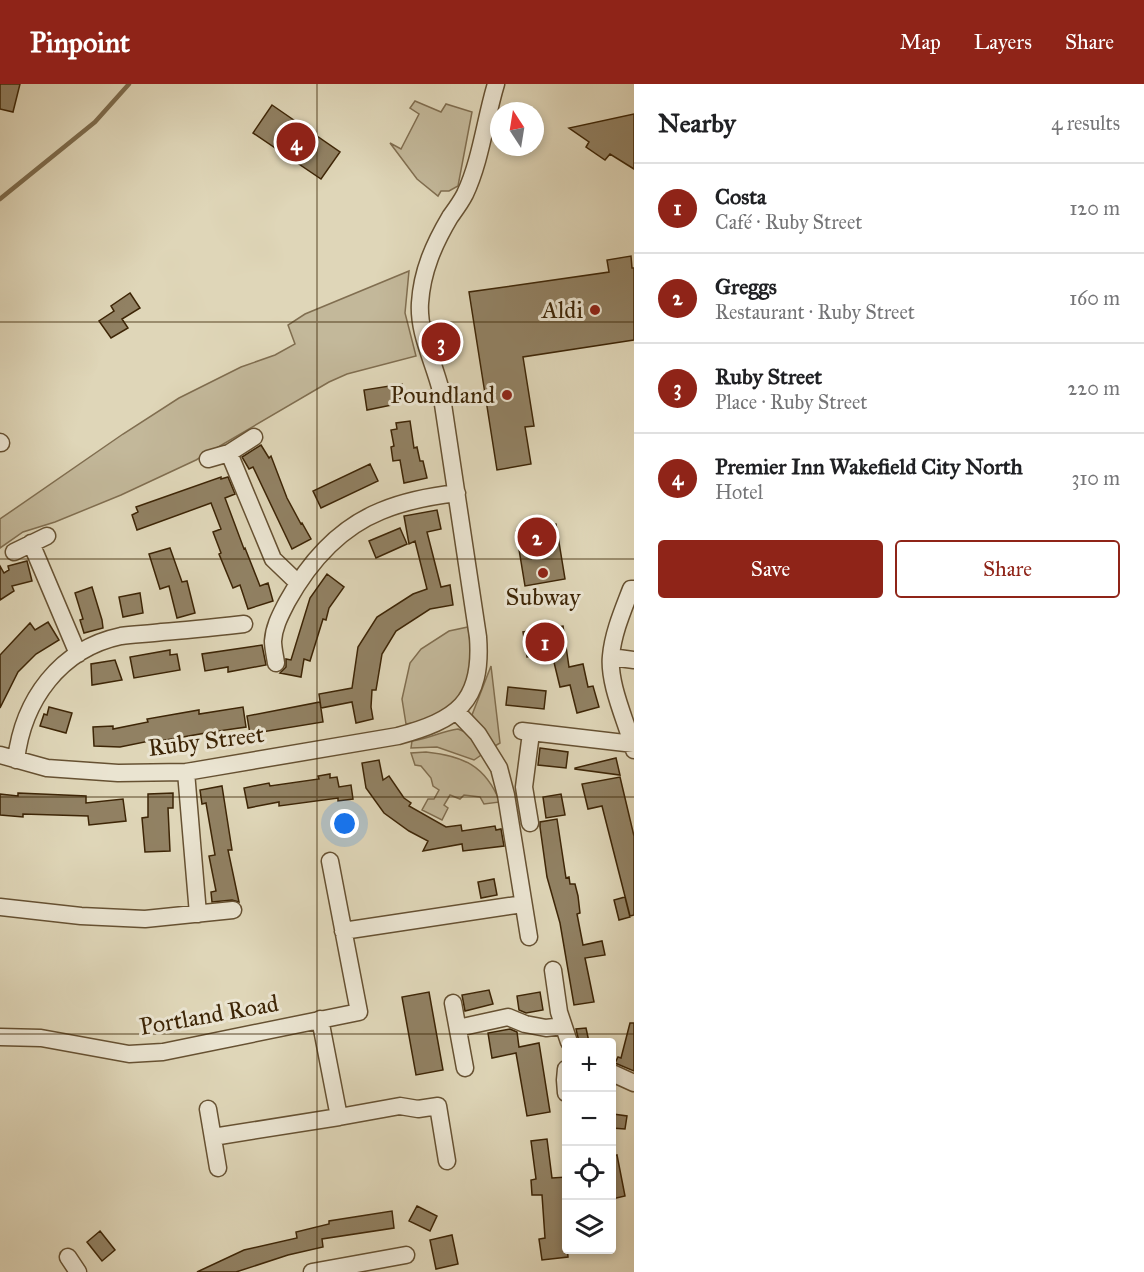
<!DOCTYPE html>
<meta charset="utf-8">
<style>
:root{--surface:#fff;--page:#f2f2f2;--text:#202124;--muted:#757577;--line:#e0e0e0;--accent:#8f2418}
body{margin:0;font-family:"IM FELL Great Primer",serif;background:var(--page);color:var(--text)}
.controls{position:absolute;right:18px;bottom:18px;display:grid;overflow:hidden;border-radius:6px;box-shadow:0 3px 9px #0003}
.controls button{width:54px;height:54px;display:grid;place-items:center;padding:0;border:0;border-bottom:2px solid var(--line);background:var(--surface);color:var(--text);font:30px sans-serif}
.compass{position:absolute;left:490px;top:18px;width:54px;height:54px;border-radius:50%;background:var(--surface);box-shadow:0 3px 9px #0003;rotate:348deg}
.you{position:absolute;left:345px;top:740px;width:21px;height:21px;margin:-15px;border:4px solid #fff;border-radius:50%;background:#1a73e8;box-shadow:0 0 0 9px #1a73e833}
.badge{display:grid;place-items:center;width:39px;height:39px;border-radius:50%;background:var(--accent);color:#fff;font-size:20px;font-weight:700}
.pin{position:absolute;translate:-50% -50%;border:3px solid #fff;box-shadow:0 2px 6px #0006}
.list{margin:0;padding:0;list-style:none}
h2{display:flex;justify-content:space-between;align-items:center;height:78px;margin:0;padding:0 24px;font-size:26px}
h2 small{font-size:20px;font-weight:400;color:var(--muted)}
.list li{display:grid;grid-template-columns:39px 1fr auto;gap:18px;align-items:center;box-sizing:border-box;height:90px;padding:0 24px;border-top:2px solid var(--line)}
.list b{display:block;font-size:22px;white-space:nowrap}
.list p{margin:0;font-size:20px;white-space:nowrap;color:var(--muted)}
.list em{font-size:20px;font-style:normal;color:var(--muted)}
.actions{display:flex;gap:12px;padding:18px 24px}
.actions a{flex:1;padding:14px 0;border:2px solid var(--accent);border-radius:6px;text-align:center;font-size:21px;color:var(--accent)}
.actions .main{background:var(--accent);color:#fff}
.icon{flex:none;width:33px;height:33px;fill:none;stroke:currentColor;stroke-width:2;stroke-linecap:round;stroke-linejoin:round}
.map{position:relative;flex:none;width:634px;height:1188px;overflow:hidden}
header{display:flex;align-items:center;gap:36px;box-sizing:border-box;height:84px;padding:0 30px;background:var(--accent);color:#fff}
header strong{font-size:28px}
nav{display:flex;gap:33px;margin-inline-start:auto;font-size:21px}
main{display:flex}
aside{flex:1;background:var(--surface)}
.map>svg:first-child{display:block}
.green{fill:#c3b89a;stroke:#806e50;stroke-width:1.5}
.lines{fill:none;stroke-linecap:round;stroke-linejoin:round}
.stream{stroke:#7d6b4c;stroke-width:4.5}
.building{fill:#918163;stroke:#3d2506;stroke-width:1.5}
.minor-casing{stroke:#665132;stroke-width:19}
.minor{stroke:#eae4d1;stroke-width:16}
.grid{fill:none;stroke:#3d2506;stroke-width:1.5;stroke-opacity:0.55}
.poi-dot{fill:#8f2418;stroke:#eae4d1;stroke-width:2}
.labels{text-anchor:middle;dominant-baseline:central;stroke-width:6;stroke-linejoin:round;paint-order:stroke}
.poi-label{font-size:24px;fill:#3d2506;stroke:#eae4d1;text-anchor:end}
.street-label{font-size:24px;fill:#3d2506;stroke:#eae4d1}
</style>
<header>
<strong>Pinpoint</strong>
<nav><a>Map</a><a>Layers</a><a>Share</a></nav>
</header>
<main>
<div class="map">
<svg width="634" height="1188" viewBox="0 0 634 1188">
<rect width="100%" height="100%" fill="#dfd6b8"/>
<filter id="stains"><feTurbulence type="fractalNoise" baseFrequency=".00333" numOctaves="4"/><feColorMatrix values="0 0 0 0 .2 0 0 0 0 .09 0 0 0 0 .02 0 0 0 .5 -.17"/></filter>
<radialGradient id="worn" r=".72"><stop offset=".6" stop-color="#630" stop-opacity="0"/><stop offset="1" stop-color="#630" stop-opacity=".3"/></radialGradient>
<path class="green" d="M415 17 441 28 446 20 472 28 458 102 449 107H441L438 112 417 95 390 59 401 65 419 30 410 24Z
M409 187 405 229 416 272 347 290 329 298 196 376 121 411 55 438 23 448 0 464V435L123 350 179 314 241 283 275 271 295 260 288 241 305 230Z
M468 543 472 574 468 596 453 622 429 636 406 640 402 615 410 579 421 565 449 547Z
M491 582 500 659 495 662 472 631Z
M458 645 470 650 484 669 474 676 437 663 411 664 412 657C428 655 442 647 458 645Z
M426 668C463 672 485 681 500 718L484 720 480 713 464 711 460 715 450 711 444 721 448 724 442 736 422 726 428 715H434L439 706 433 702 431 694 421 682 415 681 411 669Z"/>
<g class="lines">
<path class="stream" d="M0 115 95 38 129 0"/>
</g>
<path class="building" d="M0 0H20L13 28 0 25Z
M272 21 340 68 321 95 253 49Z
M634 30V85L610 70 605 76 586 63 589 58 569 44Z
M631 172 632 184H634V256L523 273 534 342 525 343 531 380 497 386 469 208 609 188 607 176Z
M130 209 140 224 122 235 128 244 111 254 99 237 114 227 111 222Z
M402 300 405 314 391 316 392 321 367 326 364 306Z
M410 337 414 364 417 363 420 377H423L427 394 404 399 400 376 393 377 391 363 394 362 391 346 397 345 396 339Z
M261 361 269 374 271 372 287 414 301 440 302 439 311 455 292 465 253 383 249 385 242 373Z
M370 380 378 397 321 424 313 407Z
M221 393V395L228 393 235 410 225 414 244 465 245 464 260 502 268 499 273 517 248 525 240 501 233 504 219 470 221 469 213 448 221 445 211 419 137 446 132 431 138 428 136 423Z
M437 426 441 445 427 448 441 503 450 501 453 521 430 525 396 547 382 570 376 606H372L371 623 373 635 356 639 352 618 321 624 319 610 352 604 358 563 377 533 413 510 427 505 415 457 409 460 404 432Z
M556 440 565 495 525 502 516 447Z
M400 444 407 460 376 474 369 457Z
M170 464 182 498 187 497 195 529 177 534 169 502 160 505 149 470Z
M27 477 32 497 12 502 14 507 0 516V482L4 489 9 486 8 482Z
M327 490 344 503 329 524 326 536 323 535 310 577 304 575 301 593 280 589 286 583V575L291 576 310 514Z
M92 503 102 536 103 544 84 549 80 536 83 535 75 509Z
M140 509 143 529 123 533 119 513Z
M48 538 59 556 36 570 18 588 0 624V571L30 539 35 546Z
M563 542 569 583 583 580 588 603 593 602 599 623 577 629 570 601 560 603 552 570 527 573 523 548Z
M262 561 266 581 228 588V583L205 587 202 570Z
M170 566V571L177 570 180 586 134 594 130 573Z
M115 576 122 596 92 601 91 580Z
M508 603 546 607 544 625 506 621Z
M320 618 323 638 250 650 247 632Z
M49 623 72 629 66 649 40 642 44 630 47 631Z
M243 623 246 643 218 647 219 650 206 651V649L160 657 159 655 120 663 94 662 93 643 113 642V645L148 638 147 635 199 626V630Z
M540 664 568 668 566 684 538 681Z
M616 674 620 691 575 685V684Z
M379 676 383 696 389 692 404 714 411 719 409 722 446 743 461 741 462 747 495 742 496 746 501 745 504 762 463 767 462 760 423 767 428 757 409 747 384 729 366 704 362 679Z
M330 690V694L337 693 339 703 351 701 353 715 338 717V714L279 722V718L248 724 244 704 269 699 270 702 319 695 318 692Z
M620 693 634 752V831L630 832 602 722 588 725 582 700Z
M222 702 232 766H228L239 818 232 816 212 818 211 808 216 807 209 772 215 771 206 719 202 720 200 706Z
M18 709 86 712V719L123 715 126 737 89 741 88 732 23 730V733L0 731V710L18 712Z
M173 709V724H168L170 767 145 768 142 734 148 733V710Z
M561 710 565 731 546 734 543 713Z
M557 735 566 794 569 793 570 800H575L578 812 580 829 577 830 583 861 602 857 605 871 585 874 594 918 574 921 560 839 547 793 540 743V738Z
M494 795 497 811 481 814 478 798Z
M625 813 630 833 619 836 614 816Z
M489 906 493 920 465 927 462 911Z
M429 908 443 986 416 991 402 913Z
M540 908 543 926 526 929 519 926 517 912Z
M630 939H634V987L615 979 618 973 621 974Z
M586 944 589 958H579L576 945Z
M510 945 517 948 519 963 539 959 550 1028 527 1032 516 969 492 974 488 949Z
M613 1030 627 1032 625 1045 612 1044Z
M547 1055 552 1094 567 1093V1109L563 1110 568 1173 542 1176 539 1155 545 1154 542 1111H532L531 1096 536 1095 531 1057Z
M617 1071 625 1112 612 1115V1072Z
M417 1122 437 1132 430 1147 409 1137Z
M392 1127 394 1144 322 1155 323 1163 288 1171 236 1188H197L244 1166 297 1154 296 1148 329 1140V1137Z
M100 1147 115 1166 102 1177 87 1158Z
M452 1151 458 1180 436 1185 430 1156Z"/>
<g class="lines">
<g class="minor-casing">
<path id="minor" d="M0 358 1 359
M229 369 273 475 298 499
M208 375 229 369 254 353
M31 459 78 570
M14 468 47 452
M634 505H631C623 526 613 549 611 572 608 600 627 639 634 666
M611 573 634 576
M276 579C275 572 273 564 273 557 274 542 281 530 287 518 308 480 339 444 381 427 405 417 431 412 457 409
M456 627 478 650 499 684 506 711 529 853
M522 647 634 660
M0 671 47 684 118 689 186 688 398 652C456 636 483 619 478 553L441 307C434 278 418 249 420 219 422 187 434 160 450 133 455 126 461 118 465 110 481 76 485 36 496 0
M16 676C23 616 60 565 121 552 134 550 149 550 162 548 190 546 217 543 244 540
M186 688 198 830
M530 739 524 703 531 649
M0 823 81 832 145 835 233 826
M343 847 523 820
M553 886 559 928 569 958
M453 919 465 984
M320 935 339 1033 400 1022 418 1025 438 1022 447 1077
M458 944 508 933 525 940 546 944 563 942
M0 953 41 954 129 970 163 968 359 928 330 777
M566 985 565 996 566 1009
M612 989 634 999
M208 1025 218 1084
M213 1053 339 1033
M68 1173 78 1188
M312 1188 406 1171"/>
</g>
<use href="#minor" class="minor"/>
</g>
<path class="grid" d="M317 0V1188M0 238H634M0 475H634M0 713H634M0 950H634"/>
<g class="poi-dot">
<circle cx="595" cy="226" r="6"/>
<circle cx="507" cy="311" r="6"/>
<circle cx="543" cy="489" r="6"/>
</g>
<g class="labels">
<g class="poi-label">
<text x="583" y="226">Aldi</text>
<text x="495" y="311">Poundland</text>
<text x="543" y="513" text-anchor="middle">Subway</text>
</g>
<g class="street-label">
<text transform="translate(206 657) rotate(-7)">Ruby Street</text>
<text transform="translate(209 931) rotate(-10)">Portland Road</text>
</g>
</g>
<rect width="100%" height="100%" filter="url(#stains)"/>
<rect width="100%" height="100%" fill="url(#worn)"/>
</svg>
<div class="controls">
<button>+</button>
<button>−</button>
<button><svg class="icon" aria-label="locate" viewBox="0 0 24 24"><circle cx="12" cy="12" r="6"/><path d="M12 2v4M12 18v4M2 12h4M18 12h4"/></svg></button>
<button><svg class="icon" aria-label="layers" viewBox="0 0 24 24"><path d="M12 4l9 5-9 5-9-5zM3 14l9 5 9-5"/></svg></button>
</div>
<svg class="compass" viewBox="-18 -18 36 36"><path d="M0-13l5 13h-10z" fill="#e53935"/><path d="M0 13l5-13h-10z" fill="#757577"/></svg>
<div class="you"></div>
<div class="pin badge" style="left:545px;top:558px">1</div>
<div class="pin badge" style="left:537px;top:453px">2</div>
<div class="pin badge" style="left:441px;top:258px">3</div>
<div class="pin badge" style="left:296px;top:58px">4</div>
</div>
<aside>
<h2>Nearby<small>4 results</small></h2>
<ul class="list">
<li><span class="badge">1</span><div><b>Costa</b><p>Café · Ruby Street</p></div><em>120 m</em></li>
<li><span class="badge">2</span><div><b>Greggs</b><p>Restaurant · Ruby Street</p></div><em>160 m</em></li>
<li><span class="badge">3</span><div><b>Ruby Street</b><p>Place · Ruby Street</p></div><em>220 m</em></li>
<li><span class="badge">4</span><div><b>Premier Inn Wakefield City North</b><p>Hotel</p></div><em>310 m</em></li>
</ul>
<div class="actions"><a class="main">Save</a><a>Share</a></div>
</aside>
</main>
